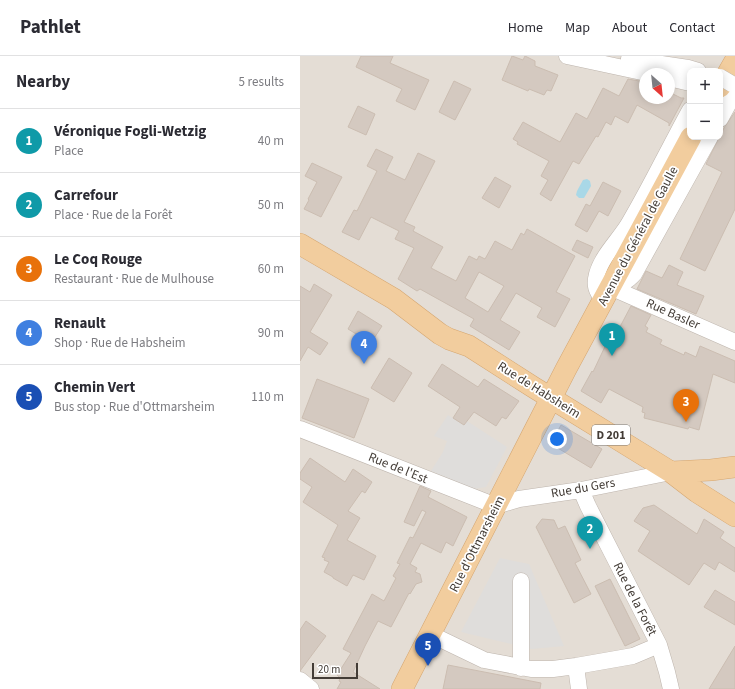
<!DOCTYPE html>
<meta charset="utf-8">
<style>
:root{--surface:#fff;--page:#f7f7f7;--text:#2b2b33;--muted:#7c7c81;--line:#e1e1e2;--accent:#e02e2f}
body{margin:0;font-family:"Source Sans 3",sans-serif;background:var(--page);color:var(--text)}
.controls{position:absolute;right:12px;top:12px;display:grid;overflow:hidden;border-radius:8px;box-shadow:0 2px 10px #0003}
.controls button{width:36px;height:36px;display:grid;place-items:center;padding:0;border:0;border-bottom:1px solid var(--line);background:var(--surface);color:var(--text);font:20px sans-serif}
.compass{position:absolute;left:339px;top:12px;width:36px;height:36px;border-radius:50%;background:var(--surface);box-shadow:0 2px 10px #0003;rotate:153deg}
.scale{position:absolute;left:12px;bottom:10px;width:46px;box-sizing:border-box;padding-left:4px;border:2px solid #433c36;border-top:0;font-size:11px;line-height:14px;white-space:nowrap;color:#433c36;-webkit-text-stroke:3px #fff;paint-order:stroke}
.you{position:absolute;left:257px;top:383px;width:14px;height:14px;margin:-10px;border:3px solid #fff;border-radius:50%;background:#1a73e8;box-shadow:0 0 0 6px #1a73e833}
.badge{display:grid;place-items:center;width:26px;height:26px;border-radius:50%;background:var(--accent);color:#fff;font-size:13px;font-weight:700}
.pin{position:absolute;translate:-50% -33px;filter:drop-shadow(0 1px 2px #0008)}
.pin::after{content:'';position:absolute;top:21px;width:14px;height:12px;background:inherit;clip-path:polygon(0 0,100% 0,50% 100%)}
.list{margin:0;padding:0;list-style:none}
h2{display:flex;justify-content:space-between;align-items:center;height:52px;margin:0;padding:0 16px;font-size:17px}
h2 small{font-size:13px;font-weight:400;color:var(--muted)}
.list li{display:grid;grid-template-columns:26px 1fr auto;gap:12px;align-items:center;box-sizing:border-box;height:64px;padding:0 16px;border-top:1px solid var(--line)}
.list b{display:block;font-size:15px;white-space:nowrap}
.list p{margin:0;font-size:13px;white-space:nowrap;color:var(--muted)}
.list em{font-size:13px;font-style:normal;color:var(--muted)}
.map{position:relative;flex:none;width:435px;height:633px;overflow:hidden}
header{display:flex;align-items:center;gap:24px;box-sizing:border-box;height:56px;padding:0 20px;background:var(--surface);border-bottom:1px solid var(--line)}
header strong{font-size:19px}
nav{display:flex;gap:22px;margin-inline-start:auto;font-size:14px}
main{display:flex}
aside{flex:1;background:var(--surface)}
.map>svg:first-child{display:block}
.residential{fill:#e4ddd5;fill-rule:evenodd}
.parking{fill:#dfdddb}
.water{fill:#a9d8e7}
.building{fill:#d4c9c0;stroke:#cbbdb1;fill-rule:evenodd}
.lines{fill:none;stroke-linecap:round;stroke-linejoin:round}
.minor-casing{stroke:#beb5ad;stroke-width:17}
.major-casing{stroke:#d5a670;stroke-width:22}
.minor{stroke:#fff;stroke-width:16}
.major{stroke:#f2cd9e;stroke-width:21}
.minor-bridge-casing{stroke:#beb5ad;stroke-width:17;stroke-linecap:butt}
.minor-bridge{stroke:#fff;stroke-width:16}
.labels{text-anchor:middle;dominant-baseline:central;stroke-width:3.5;stroke-linejoin:round;paint-order:stroke}
.shield{fill:#fff;stroke:#7b7672;stroke-width:1}
.shield-label{font-size:12px;font-weight:bold;fill:#433c36}
.street-label{font-size:13px;fill:#433c36;stroke:#fff}
</style>
<header>
<strong>Pathlet</strong>
<nav><a>Home</a><a>Map</a><a>About</a><a>Contact</a></nav>
</header>
<main>
<aside>
<h2>Nearby<small>5 results</small></h2>
<ul class="list">
<li><span class="badge" style="background:#0f9aa8">1</span><div><b>Véronique Fogli-Wetzig</b><p>Place</p></div><em>40 m</em></li>
<li><span class="badge" style="background:#0f9aa8">2</span><div><b>Carrefour</b><p>Place · Rue de la Forêt</p></div><em>50 m</em></li>
<li><span class="badge" style="background:#e8710a">3</span><div><b>Le Coq Rouge</b><p>Restaurant · Rue de Mulhouse</p></div><em>60 m</em></li>
<li><span class="badge" style="background:#3f7fe0">4</span><div><b>Renault</b><p>Shop · Rue de Habsheim</p></div><em>90 m</em></li>
<li><span class="badge" style="background:#1a4fb4">5</span><div><b>Chemin Vert</b><p>Bus stop · Rue d'Ottmarsheim</p></div><em>110 m</em></li>
</ul>
</aside>
<div class="map">
<svg width="435" height="633" viewBox="0 0 435 633">
<rect width="100%" height="100%" fill="#f1ece6"/>
<path class="residential" d="M0 0H435V633H0ZM390 15H420V81H390ZM345 18H369V42H345Z"/>
<path class="parking" d="M148 359 164 369 167 365 207 391 186 431 173 433 131 415 143 396 147 385 134 380Z
M200 502 229 508 264 590 232 593 161 576Z"/>
<path class="water" d="M287 123 290 125 291 130 284 142H279L276 139 277 135 283 124Z"/>
<path class="building" d="M61 0H93L90 7 129 24 115 54 96 45 102 33 56 11Z
M212 0 223 4 225 0 235 5V10L258 19 251 35 247 34 244 39 229 33 228 35 202 24Z
M328 23 345 26V42H369V36L381 42H384L369 70V67L337 49 328 67 315 60 311 69 306 66 298 81 296 80 279 108 273 105 251 145 240 138 248 124 241 120 249 105 217 88 218 86 213 83 223 66 260 86 276 57 287 63 303 32 319 40Z
M154 25 171 33 155 64 139 56Z
M58 50 75 58 66 79 48 71Z
M435 56V153L405 215 380 203 422 116 406 108 424 72Z
M76 93 93 101 86 115 105 124 118 97 135 105 104 166 115 171 113 175 143 191 131 212 156 225 169 200 177 204 179 200 185 203 195 185 212 194 221 177 224 179 227 173 275 200 256 236 270 243 255 271 237 261 242 252 216 237 200 264 220 276 209 294 170 270 174 263 120 233 117 235 98 223 114 192 95 183 99 175 71 161 59 184 42 176 54 154 57 155 77 115 67 110ZM179 216 204 230 188 256 165 242Z
M12 107 42 121 21 161 4 153 9 144 8 143 17 126 5 120Z
M195 121 211 130 199 152 182 142Z
M303 126 321 135 308 160 299 155 287 176 275 169 286 148 290 150Z
M277 184 293 191 288 202 272 194Z
M369 209 383 216 377 229 404 240 396 258 337 233 346 215 362 222Z
M14 228 32 239 10 276 28 287 20 299 8 291 0 305V230L10 236Z
M331 250 351 259 345 270 348 272 346 276 362 284 360 288 384 299 385 296 396 301 400 290 435 305V327L413 318 399 374 389 371 388 373 344 362 345 357 342 356 343 351 309 333 301 347 281 335 292 315 293 316 309 282 313 284Z
M58 255 82 270 71 287 48 273Z
M89 302 112 317 94 346 71 332Z
M142 308 178 331 184 323 219 345 206 363 202 361 196 370 174 356 164 369 153 362 160 351 128 330Z
M17 323 69 343 54 382 2 362Z
M261 369 302 393 291 412 251 388Z
M10 402 45 426 53 413 72 426 65 437 62 435 48 455 60 462 47 484 76 500 64 524 53 519 47 530 33 522V521L24 516 29 506 24 504 25 502 22 501 38 469 3 446 12 431 0 423V417Z
M120 430 131 435 128 441 167 461 153 490 146 486 141 497 121 487 110 508 117 512 115 516 120 518 122 526 116 528 110 538 109 537 91 571 78 565 65 590 53 616 80 633H37L41 626 39 625 40 622 37 619 51 597 43 593 72 538 84 545 96 522 93 520 100 508 97 507 110 481 113 482 126 456 122 454 114 470 104 466Z
M354 449 397 478 404 463 424 476 420 482 435 492V516L419 506 415 514 404 507 389 529 338 495 350 475 334 465 343 452Z
M242 463 254 464 258 473 265 470 281 504 275 507 291 538 274 547 236 471Z
M310 523 340 583 325 590 295 530Z
M415 534 435 546V569L404 551Z
M6 565 26 580 0 615V574Z
M435 590V633H409Z
M148 609 241 627 240 633H143Z"/>
<g class="lines">
<g class="minor-casing">
<path id="minor" d="M267 0 351 18
M329 3 388 12 398 15
M369 22 390 27
M420 63 435 36
M310 231C321 228 327 226 334 218L410 81
M310 231 435 286
M303 243C296 235 294 229 297 218 302 200 318 185 328 169 350 132 369 92 390 54
M0 373 196 450 219 443 281 434 371 416
M281 434 288 450 359 589 367 616 371 633
M221 525V612
M130 578 184 604 231 613H253L276 610 333 600 359 589
M276 610 279 633
M0 624 11 633"/>
</g>
<g class="major-casing">
<path id="major" d="M420 31 435 5
M0 188 94 243 140 278 149 283 169 290 233 331 371 416 397 436 435 460
M371 416 411 414 435 411
M102 633 266 313 391 81"/>
</g>
<use href="#minor" class="minor"/>
<use href="#major" class="major"/>
<g class="minor-bridge-casing">
<path id="minor-bridge" d="M420 21 432 28"/>
</g>
<use href="#minor-bridge" class="minor-bridge"/>
</g>
<g class="labels">
<rect class="shield" x="292" y="369" width="38" height="20" rx="3"/>
<g class="shield-label">
<text x="311" y="379">D 201</text>
</g>
<g class="street-label">
<text transform="translate(338 180) rotate(-62)">Avenue du Général de Gaulle</text>
<text transform="translate(373 258) rotate(24)">Rue Basler</text>
<text transform="translate(239 334) rotate(32)">Rue de Habsheim</text>
<text transform="translate(98 412) rotate(22)">Rue de l'Est</text>
<text transform="translate(283 432) rotate(-10)">Rue du Gers</text>
<text transform="translate(177 488) rotate(-63)">Rue d'Ottmarsheim</text>
<text transform="translate(335 543) rotate(63)">Rue de la Forêt</text>
</g>
</g>
</svg>
<div class="controls">
<button>+</button>
<button>−</button>
</div>
<svg class="compass" viewBox="-18 -18 36 36"><path d="M0-13l5 13h-10z" fill="#e53935"/><path d="M0 13l5-13h-10z" fill="#7c7c81"/></svg>
<div class="scale">20 m</div>
<div class="you"></div>
<div class="pin badge" style="left:312px;top:300px;background:#0f9aa8">1</div>
<div class="pin badge" style="left:290px;top:493px;background:#0f9aa8">2</div>
<div class="pin badge" style="left:386px;top:366px;background:#e8710a">3</div>
<div class="pin badge" style="left:64px;top:308px;background:#3f7fe0">4</div>
<div class="pin badge" style="left:128px;top:610px;background:#1a4fb4">5</div>
</div>
</main>
